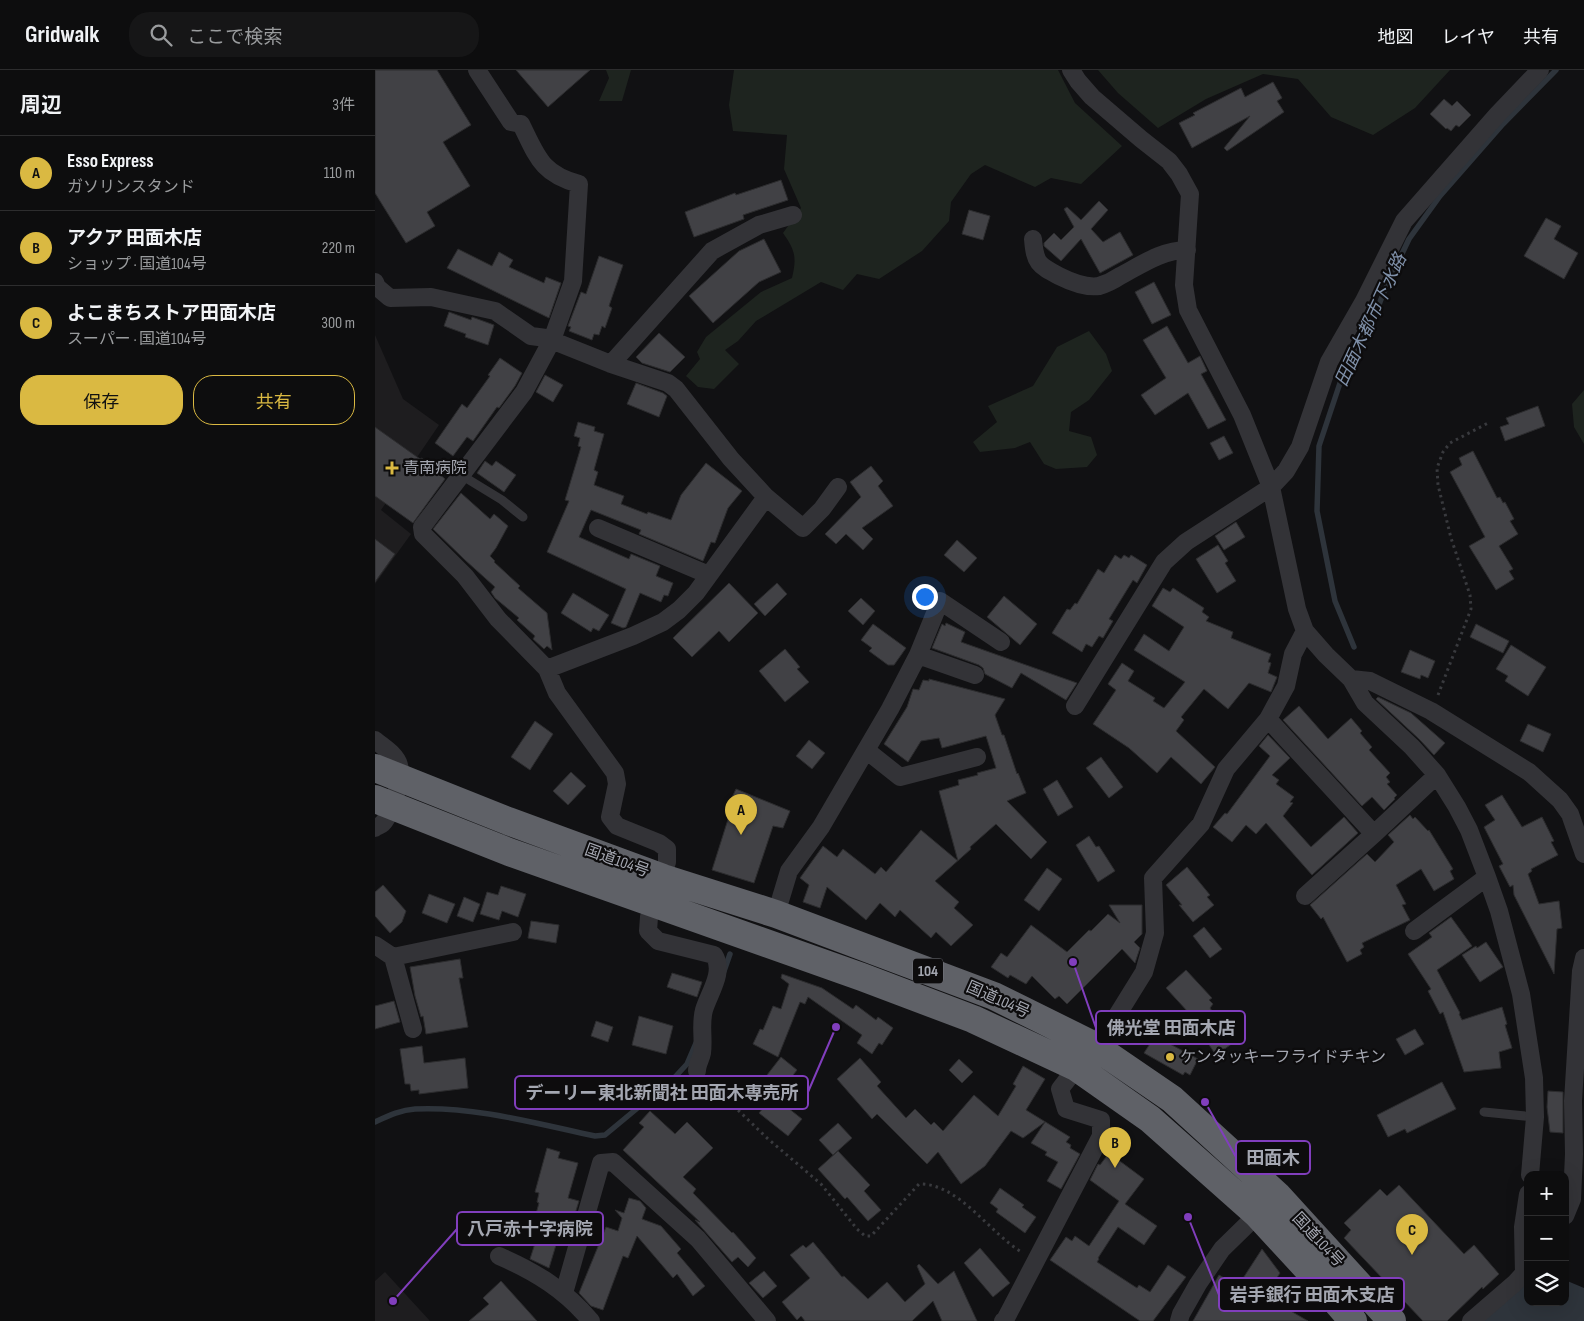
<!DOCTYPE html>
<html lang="ja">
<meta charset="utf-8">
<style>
:root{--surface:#0d0d0e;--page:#161617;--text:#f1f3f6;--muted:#9a9c9e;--line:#2d2d2e;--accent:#dab942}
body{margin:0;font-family:"Sofia Sans Condensed","Noto Sans JP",sans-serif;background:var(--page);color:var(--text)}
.controls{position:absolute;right:15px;bottom:15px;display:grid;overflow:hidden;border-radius:10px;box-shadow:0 5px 20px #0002}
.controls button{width:45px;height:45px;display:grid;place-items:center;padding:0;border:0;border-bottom:1px solid var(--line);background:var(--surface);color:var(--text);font:25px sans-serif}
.you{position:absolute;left:549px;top:526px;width:18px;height:18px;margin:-12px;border:4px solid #fff;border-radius:50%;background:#1a73e8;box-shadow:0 0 0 8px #1a73e833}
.badge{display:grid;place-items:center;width:32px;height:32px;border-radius:50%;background:var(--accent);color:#111;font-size:16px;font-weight:700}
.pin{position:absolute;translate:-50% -41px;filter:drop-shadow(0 1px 2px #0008)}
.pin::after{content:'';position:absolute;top:26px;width:18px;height:15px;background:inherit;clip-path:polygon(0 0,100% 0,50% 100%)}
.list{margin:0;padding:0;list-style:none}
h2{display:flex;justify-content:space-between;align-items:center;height:65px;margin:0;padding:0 20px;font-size:21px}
h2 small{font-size:16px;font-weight:400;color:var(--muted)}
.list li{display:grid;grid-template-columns:32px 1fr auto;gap:15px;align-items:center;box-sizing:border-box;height:75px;padding:0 20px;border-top:1px solid var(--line)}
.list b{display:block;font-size:19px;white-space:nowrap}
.list p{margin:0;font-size:16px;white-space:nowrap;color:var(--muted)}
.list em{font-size:16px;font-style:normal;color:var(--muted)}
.actions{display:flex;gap:10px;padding:15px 20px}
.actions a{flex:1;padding:11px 0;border:1px solid var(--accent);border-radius:20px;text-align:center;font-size:18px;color:var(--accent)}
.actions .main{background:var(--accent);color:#111}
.icon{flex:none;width:28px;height:28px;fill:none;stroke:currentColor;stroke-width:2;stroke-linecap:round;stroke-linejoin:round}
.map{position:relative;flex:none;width:1209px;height:1251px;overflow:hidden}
header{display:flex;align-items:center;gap:30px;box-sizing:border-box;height:70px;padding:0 25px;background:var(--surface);border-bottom:1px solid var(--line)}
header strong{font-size:24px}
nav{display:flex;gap:28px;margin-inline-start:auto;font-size:18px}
.search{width:350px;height:45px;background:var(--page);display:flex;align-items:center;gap:12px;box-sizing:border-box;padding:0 18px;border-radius:20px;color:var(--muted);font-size:19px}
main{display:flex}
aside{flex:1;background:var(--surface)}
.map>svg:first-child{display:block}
.built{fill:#1e1d1f}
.green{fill:#1e241f}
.water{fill:#2e343b}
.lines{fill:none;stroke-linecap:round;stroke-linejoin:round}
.stream{stroke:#2e343b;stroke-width:5.5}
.building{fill:#414145;stroke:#2c2c2e}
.path{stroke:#393a3e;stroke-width:3;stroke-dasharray:2.5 4;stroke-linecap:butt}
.lane{stroke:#333337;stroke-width:9}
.street{stroke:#333337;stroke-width:18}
.highway{stroke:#5f6167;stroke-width:28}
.poi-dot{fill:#dab942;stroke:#0d0c0d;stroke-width:2}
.labels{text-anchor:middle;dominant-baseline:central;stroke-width:4.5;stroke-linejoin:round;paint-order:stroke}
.shield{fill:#0d0c0d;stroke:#777880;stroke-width:1}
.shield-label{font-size:15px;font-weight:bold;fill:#a4a7b1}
.poi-label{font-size:16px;fill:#a4a7b1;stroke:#0d0c0d;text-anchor:start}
.street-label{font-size:16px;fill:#a4a7b1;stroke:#0d0c0d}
.water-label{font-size:18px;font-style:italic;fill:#7f90a9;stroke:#0d0c0d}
.leader{fill:none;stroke:#813ebd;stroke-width:2}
.callout-dot{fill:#813ebd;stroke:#0d0c0d;stroke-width:2}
.callout{fill:#0d0c0d;stroke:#813ebd;stroke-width:2}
.callout-label{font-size:18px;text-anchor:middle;font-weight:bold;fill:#a4a7b1}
</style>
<header>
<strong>Gridwalk</strong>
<div class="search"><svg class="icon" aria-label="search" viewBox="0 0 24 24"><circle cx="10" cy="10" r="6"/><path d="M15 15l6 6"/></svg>ここで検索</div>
<nav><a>地図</a><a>レイヤ</a><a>共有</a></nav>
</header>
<main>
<aside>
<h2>周辺<small>3件</small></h2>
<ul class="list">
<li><span class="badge">A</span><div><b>Esso Express</b><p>ガソリンスタンド</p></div><em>110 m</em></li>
<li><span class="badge">B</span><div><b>アクア 田面木店</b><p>ショップ · 国道104号</p></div><em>220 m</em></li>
<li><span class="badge">C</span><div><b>よこまちストア田面木店</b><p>スーパー · 国道104号</p></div><em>300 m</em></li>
</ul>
<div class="actions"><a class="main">保存</a><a>共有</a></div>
</aside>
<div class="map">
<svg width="1209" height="1251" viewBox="0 0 1209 1251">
<rect width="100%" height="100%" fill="#111113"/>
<path class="built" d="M0 265 28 329 64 355 6 440 36 464 0 514Z
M10 1202 55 1251H0V1211Z"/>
<path class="green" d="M231 0H256L247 31H224L234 8Z
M359 0H683L700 33 747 76 706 114 676 108 660 117 610 95 596 104 576 132 574 151 547 181 504 209 482 204 468 220 446 212 381 251 363 271 350 280 364 294 339 319 323 317 311 306 325 289 322 282 331 267 386 222 417 208C422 187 420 180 408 163L426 138 409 99 412 65 358 61 354 35Z
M723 0H1075L1040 38 998 65 956 47 923 9 888 4 831 29 783 58 743 23Z
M714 261 731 284 737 301 714 330 696 342 694 361 716 367 722 385 712 397 681 399 669 394 655 372 640 378 605 382 598 372 622 352 613 336 658 316 682 277Z
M1209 320V374L1199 357 1197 334Z"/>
<path class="water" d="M1190 1210 1209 1218V1251H1106L1153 1211V1232H1190Z"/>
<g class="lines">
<path class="stream" d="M979 577 960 531 942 441 944 376 969 301 997 253 1008 224 1034 169 1065 126 1128 54 1181 0
M349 901 355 884
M0 1052C13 1046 25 1040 40 1039 99 1036 163 1054 220 1066L230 1065 300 1007 312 994 321 973"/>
</g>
<path class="building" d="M0 0H62L96 55 68 72 95 116 52 142 60 156 31 173 0 123Z
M141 0H215L173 37Z
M898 12 907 28 902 31 909 42 852 81 849 78 875 46 817 78 804 53 820 45 818 43 866 18 870 27Z
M1069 29 1077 36 1082 31 1096 45 1084 57 1081 55 1076 61 1072 58 1071 59 1055 44Z
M406 110 413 130 368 145 369 149 319 167 310 142 360 123 361 125Z
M724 131 733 140 716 159 728 172 745 162 758 185 725 203 706 169 686 191 669 176V173L679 163 686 170 699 157 689 139 692 137 706 150Z
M594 140 615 146 608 170 587 164Z
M1171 148 1186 156 1179 169 1203 183 1189 209 1149 186Z
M389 169 406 202 384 212 338 253 314 226 364 181Z
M83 179 117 196 124 182 138 190 134 197 169 213 171 207 186 213 174 248 72 198Z
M224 186 248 195 234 236 237 238 230 258 227 256 224 265 219 264 217 270 194 261 196 257 193 256 206 222 211 224Z
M779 212 796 245 777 254 760 222Z
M74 242 96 250 97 247 119 255 113 275 90 267 91 264 69 256Z
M792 256 813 293 825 286 832 301 826 304 851 350 833 359 813 323 780 345 766 325 791 308 768 270Z
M284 263 310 287 295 302 267 293 261 287Z
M125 288 147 303 140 316 124 338 122 337 98 371 92 367 78 386 60 373 87 334 92 338 115 306 113 305Z
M170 305 188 315 178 332 161 322Z
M261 313 288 323 292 326 284 347 252 334Z
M1163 336 1170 356 1130 371 1125 357 1134 354 1131 348Z
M203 352 220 357 219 361 229 364 219 400 223 402 219 415 249 426 246 434 272 444 273 442 296 450 306 425 331 393 367 421 353 438 340 473 336 472 328 491 264 464 266 460 216 440 204 467 254 489 256 484 285 496 281 506 298 513 293 526 289 525 286 532 265 523 251 557 248 558 236 553 251 519 172 482 194 431 190 430 206 377 203 376 205 368 199 366Z
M0 357 45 389 47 388 70 409 38 453 0 426Z
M849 366 858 383 844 390 835 373Z
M1098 381 1122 428 1125 427 1128 433 1130 432 1139 449 1135 451 1143 464 1124 476 1138 499 1134 501 1139 509 1121 520 1094 476 1110 467 1075 402 1087 395 1084 388Z
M110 391 117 396 121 391 141 405 129 422 102 403Z
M496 396 508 411 503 416 518 436 487 458 498 469 488 480 471 464 461 474 450 464 486 427 475 412Z
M86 423 115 449 119 444 133 456 121 478 115 486 120 491 119 492 145 516 143 518 172 543 177 580 172 576 169 579 158 569 160 566 142 550 144 548 120 528 116 522 120 517 90 490 58 459Z
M861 452 870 467 849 480 840 466Z
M0 469 20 484 0 512Z
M582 470 602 488 589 502 569 485Z
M843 475 853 491 850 493 861 511 842 523 821 489Z
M740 485 746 489 749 485 754 488 756 485 772 495 762 513 758 510 734 549 738 551 728 568 724 566 717 577 711 574 707 582 677 563 692 539 695 540 700 533 702 534 723 499 729 503Z
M354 513 383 543 354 572 344 561 317 587 298 568Z
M402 513 412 524 390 546 379 534Z
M788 518 795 522 798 518 829 538 827 542 834 547 831 551 858 562 856 568 896 584 893 592 896 593 893 603 902 607 896 622 874 613 853 639 829 619 806 647 809 650 801 661 840 697 826 714 796 687 782 703 754 678 718 654 741 620 733 614 747 593 759 601 753 611 780 628 778 631 789 638 810 612 759 580 769 564 794 581 809 557 777 536Z
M198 523 234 545 224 561 218 558 216 562 186 543Z
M629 526 662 554 645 575 612 547Z
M486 528 500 541 488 555 473 541Z
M571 553 590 562 586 572 702 613 691 630 646 603 637 618 610 604 608 598 604 595 557 578 567 554 570 556Z
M498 554 531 578 519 595H513L494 581 497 578 486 570Z
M1101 554 1134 571 1128 583 1095 567Z
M1136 575 1171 597 1153 626 1130 611 1133 606 1121 599Z
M410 579 425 597 422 599 434 612 410 632 384 601Z
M1035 580 1060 591 1053 608 1046 605 1045 609 1026 602Z
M554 609 630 629 620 645 627 665H629L642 704 643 703 651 723 632 731 672 772 656 789 621 754 595 777 596 779 560 811 584 832 579 838 598 855 576 876 561 862 556 868 525 840 520 847 505 833 491 850 452 817 445 838 428 832 434 815 425 808 448 776 462 787 468 779 500 804 506 797 511 802 546 760 583 791 564 721 584 715 583 710 603 705 602 703 621 698 611 666 567 678 564 668 546 671 533 692 509 674 532 637 538 619 544 620 548 610 554 611Z
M1003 627 1036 643 1070 673 1059 685 1044 669 1001 629Z
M924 636 953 669 976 648 987 661 985 663 997 677 994 680 1015 703 1011 707 1015 712 1012 714 1022 725 1019 728 1020 729 1009 740 997 727 987 736 908 650Z
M160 651 178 664 155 700 136 687Z
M1153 654 1176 664 1168 682 1145 671Z
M893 665 915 688 897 705 904 710 901 714 919 727 915 732 918 733 908 746 936 777 969 747 983 763 937 805 891 753 881 764 871 755 857 772 838 757 850 743 852 744 895 686 884 676Z
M434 670 450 683 437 699 421 686Z
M726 687 748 717 734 728 711 698Z
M196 702 211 716 193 735 178 721Z
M682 710 698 737 683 746 668 719Z
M361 719 415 741 408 758 398 756 379 813 337 800 355 743 350 742Z
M1127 725 1147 757 1167 747 1179 771 1176 772 1183 785 1156 799 1157 801 1153 804 1164 834 1184 831 1187 858 1182 859 1179 904 1139 825 1138 815 1135 817 1124 796 1128 794 1109 757 1120 750 1110 735Z
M1035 745 1038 749 1040 747 1053 761 1054 760 1078 799 1075 801 1079 809 1059 821 1046 799 1021 815 1031 834 1027 835 1035 850 987 873 989 877 985 880 987 884 972 892 948 847 946 849 935 835 992 784 1000 792 1019 772 1013 765Z
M714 766 721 777 724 776 740 801 723 812 701 775Z
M812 797 835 825 832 827 839 835 818 852 804 835H807L791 815Z
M672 798 687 809 664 841 649 830Z
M8 815 31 841 27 852 15 863 0 846V822Z
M126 816 151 824 143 847 127 841 124 850 105 844 112 822 123 825Z
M54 824 80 834 72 853 47 843Z
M89 827 105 834 98 852 82 846Z
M734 835H767V864L759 872 765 878 760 893 747 879 692 934 684 926 680 929 657 906 651 914 635 905 633 908 616 897 626 883 632 887 656 855 692 882 714 860 716 861 733 844 745 853Z
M1076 847 1097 876 1062 900 1085 943 1084 944 1087 950 1127 937 1132 954 1130 955 1137 978 1124 982 1126 998 1089 1002 1068 942 1065 944 1053 921 1056 919 1033 884 1057 867 1054 863Z
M156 851 184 855 181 873 153 868Z
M829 857 847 879 835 888 818 866Z
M1111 872 1128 897 1105 912 1087 885 1101 876 1102 878Z
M85 889 88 908H84L93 957 51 964 48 946 46 947 40 926 35 897Z
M811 900 837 928 834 930 838 934 835 938 858 973 841 985 830 969 835 966 791 918Z
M297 903 327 912 322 927 292 917Z
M407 904 447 918 478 939 481 935 501 950 503 947 518 958 507 975 504 973 497 984 482 973 487 965 433 927 430 934 425 932 403 987 378 974 385 959 388 960 398 936 406 939 414 914 406 908Z
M19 931 25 952 0 959V936Z
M264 946 298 956 291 984 257 975Z
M221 951 238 957 233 972 216 966Z
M1040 959 1049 974 1030 985 1021 969Z
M780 966 823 989 815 1005 810 1002 808 1005 769 983Z
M47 976 49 993 90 988 93 1018 44 1024V1020L36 1021 35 1014H30L25 979Z
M406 987 422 1000 408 1018 392 1005Z
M485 988 506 1012 502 1016 531 1048 540 1039 556 1055 559 1052 568 1061 599 1025 623 1046 641 1016 638 1014 648 996 670 1009 651 1040 695 1067 691 1072 696 1075 695 1078 705 1084 686 1119 672 1111 683 1092 670 1085 672 1082 656 1073 670 1052 648 1068 636 1061 610 1096 586 1114 563 1082 552 1094 502 1044 497 1049 462 1009Z
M584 989 598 1002 587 1013 574 1000Z
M1067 1012 1081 1039 1032 1063 1030 1059 1013 1067 1002 1045Z
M1173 1021 1188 1022V1063L1175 1062 1172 1037Z
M398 1026 427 1049 413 1066 384 1043Z
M275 1041 300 1064 312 1052 338 1078 308 1107 321 1119 318 1123 357 1163 358 1162 381 1188 373 1197 363 1187 357 1192 320 1150 325 1152 248 1080 269 1057 264 1053Z
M463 1053 477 1068 458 1085 444 1070Z
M172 1078 185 1082 183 1088 203 1093 193 1128 204 1131 200 1144 191 1142 174 1198 155 1189 163 1164 156 1162 164 1133 162 1132 164 1123 160 1122Z
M463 1081 495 1115 489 1121 506 1140 493 1151 472 1127 470 1129 443 1099Z
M734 1083 769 1109 750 1134 782 1156 769 1175 743 1157 723 1188 724 1189 722 1192 762 1218 764 1215 775 1222 793 1195 811 1207 778 1251H765L675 1190 691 1167 697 1171 700 1166 714 1176 744 1131 715 1110 723 1094 725 1095Z
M1024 1115 1089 1184 1099 1175 1124 1204 1108 1219 1107 1217 1072 1251H1048L969 1168 976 1160 969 1153 1005 1119 1012 1126Z
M625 1118 649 1135 647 1137 661 1147 650 1163 621 1142 623 1139 615 1133Z
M254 1128 265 1131 271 1138 267 1149 286 1156 306 1179 302 1183 330 1216 318 1226 302 1204 298 1208 262 1166 253 1188 248 1186 228 1240 216 1236 204 1223 231 1157 243 1161 247 1148 240 1140 249 1143Z
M438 1172 467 1207 469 1206 493 1229 512 1212 530 1232 550 1214 542 1196 544 1194 563 1214 579 1201 602 1251H567L558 1231 537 1251H430L426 1246 422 1250 407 1232 435 1208 415 1185 428 1175 431 1178Z
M605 1178 635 1213 618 1227 589 1193Z
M887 1179 905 1203 890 1226 933 1251H818L844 1205 863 1216Z
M389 1201 402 1216 388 1228 374 1213Z
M126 1211 162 1251H94L114 1234 108 1228Z"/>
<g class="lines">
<path class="path" d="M1063 625 1096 539 1095 525 1076 468 1063 415 1062 398 1068 382 1075 373 1115 352
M335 1013 392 1068 446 1114 482 1159 490 1166H496L544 1114C584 1113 614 1163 648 1183"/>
<path class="lane" d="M86 405 127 430 148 447
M1109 1042 1160 1047"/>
<path class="street" d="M102 0 136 52 146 54C162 86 166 104 204 114L198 211 177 270 149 322 47 457 48 464 90 506 123 549 172 599 182 623 240 703 242 714 235 747 242 756 284 773 292 779V792L274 847 273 861 283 871 339 885C350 902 334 923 329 940 325 954 329 968 327 983 326 989 322 994 322 1001
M658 169C660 193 663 195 684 206 696 212 711 218 724 216 731 214 739 210 745 206 766 195 787 180 812 180
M0 212 2 217 15 228 56 227 120 241 156 266 171 268 236 294 293 313 301 319 356 389 391 427 428 458 447 439 463 417
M236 294 337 181 384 155 418 145
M223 458 334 505
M930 561 951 585 976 609 995 611 1056 641 1154 702 1185 730 1195 744 1209 784
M543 585 600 605
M172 599 258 566 288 552 304 540 321 523 391 427
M976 609 990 633 1037 677 1062 705 1082 737 1094 760 1112 807 1124 841 1146 924 1159 1008 1160 1047 1155 1105
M700 636 789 492 811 472 896 417 911 401 925 377 954 292 989 231 1029 151 1122 45 1165 0
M893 649 999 764
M0 670C8 677 21 684 24 695 28 707 16 746 7 754 5 756 2 756 0 758
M491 680 525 707 602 687
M930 826 999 764 1062 705
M401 844 414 801 446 757 515 639 543 585 565 531 626 572
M1039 861 1112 807
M0 875 18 887 138 862
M18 887 38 959
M1190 1146 1197 1129 1199 1084 1198 1031 1206 901 1209 888
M124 1186C161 1202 190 1220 216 1251
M1149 1204 1148 1157 1153 1124
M189 1223 226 1093 238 1092 323 1169 392 1251
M628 1251 630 1250 726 1066V1050L691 1039 685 1019 743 944 769 902 780 863 778 808 826 754 851 699 893 649 911 616 918 584 930 561 922 539 896 417 867 345 813 240 809 215 815 124 804 104 794 91 766 69 717 27 703 11 696 0
M804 1251 806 1244 823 1214 847 1179 889 1138
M1096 1251 1140 1213 1153 1199"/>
<path class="highway" d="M0 698 133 751 288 808 401 844 619 926 718 975 797 1029 902 1125 1017 1251
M0 729 134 782 487 907 598 949 701 997 775 1049 882 1144 941 1208 978 1251"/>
</g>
<g class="poi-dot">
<path d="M14.5 390.5h5v5h5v5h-5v5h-5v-5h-5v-5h5z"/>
<circle cx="795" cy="987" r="5"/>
</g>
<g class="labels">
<rect class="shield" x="538" y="888.5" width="30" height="25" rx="4"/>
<g class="shield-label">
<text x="553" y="901">104</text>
</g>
<g class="poi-label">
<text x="28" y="398">青南病院</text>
<text x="805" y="987">ケンタッキーフライドチキン</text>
</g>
<g class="street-label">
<text transform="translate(242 791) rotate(20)">国道104号</text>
<text transform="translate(623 930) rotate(24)">国道104号</text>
<text transform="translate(943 1170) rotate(47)">国道104号</text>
</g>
<g class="water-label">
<text transform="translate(996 250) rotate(-65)">田面木都市下水路</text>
</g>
</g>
<path class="leader" d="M698 892L721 958M461 957L433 1022M830 1032L861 1087M18 1231L82 1159M813 1147L844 1225"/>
<g class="callout-dot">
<circle cx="698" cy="892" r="5"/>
<circle cx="461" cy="957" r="5"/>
<circle cx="830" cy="1032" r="5"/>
<circle cx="18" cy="1231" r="5"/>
<circle cx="813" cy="1147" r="5"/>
</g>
<g class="callout">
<rect x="721" y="941" width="149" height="33" rx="5"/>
<rect x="140" y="1006" width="293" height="33" rx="5"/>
<rect x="861" y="1071" width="74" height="33" rx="5"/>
<rect x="82" y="1142" width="146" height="33" rx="5"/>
<rect x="844" y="1208" width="185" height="33" rx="5"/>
</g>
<g class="callout-label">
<text x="796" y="964">佛光堂 田面木店</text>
<text x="287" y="1029">デーリー東北新聞社 田面木専売所</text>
<text x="898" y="1094">田面木</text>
<text x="155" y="1165">八戸赤十字病院</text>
<text x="937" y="1231">岩手銀行 田面木支店</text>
</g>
</svg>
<div class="controls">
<button>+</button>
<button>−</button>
<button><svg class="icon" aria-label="layers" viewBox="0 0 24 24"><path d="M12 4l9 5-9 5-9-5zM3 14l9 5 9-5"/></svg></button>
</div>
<div class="you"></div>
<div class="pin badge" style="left:366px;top:765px">A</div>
<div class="pin badge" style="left:740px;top:1098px">B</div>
<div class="pin badge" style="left:1037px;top:1185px">C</div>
</div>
</main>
